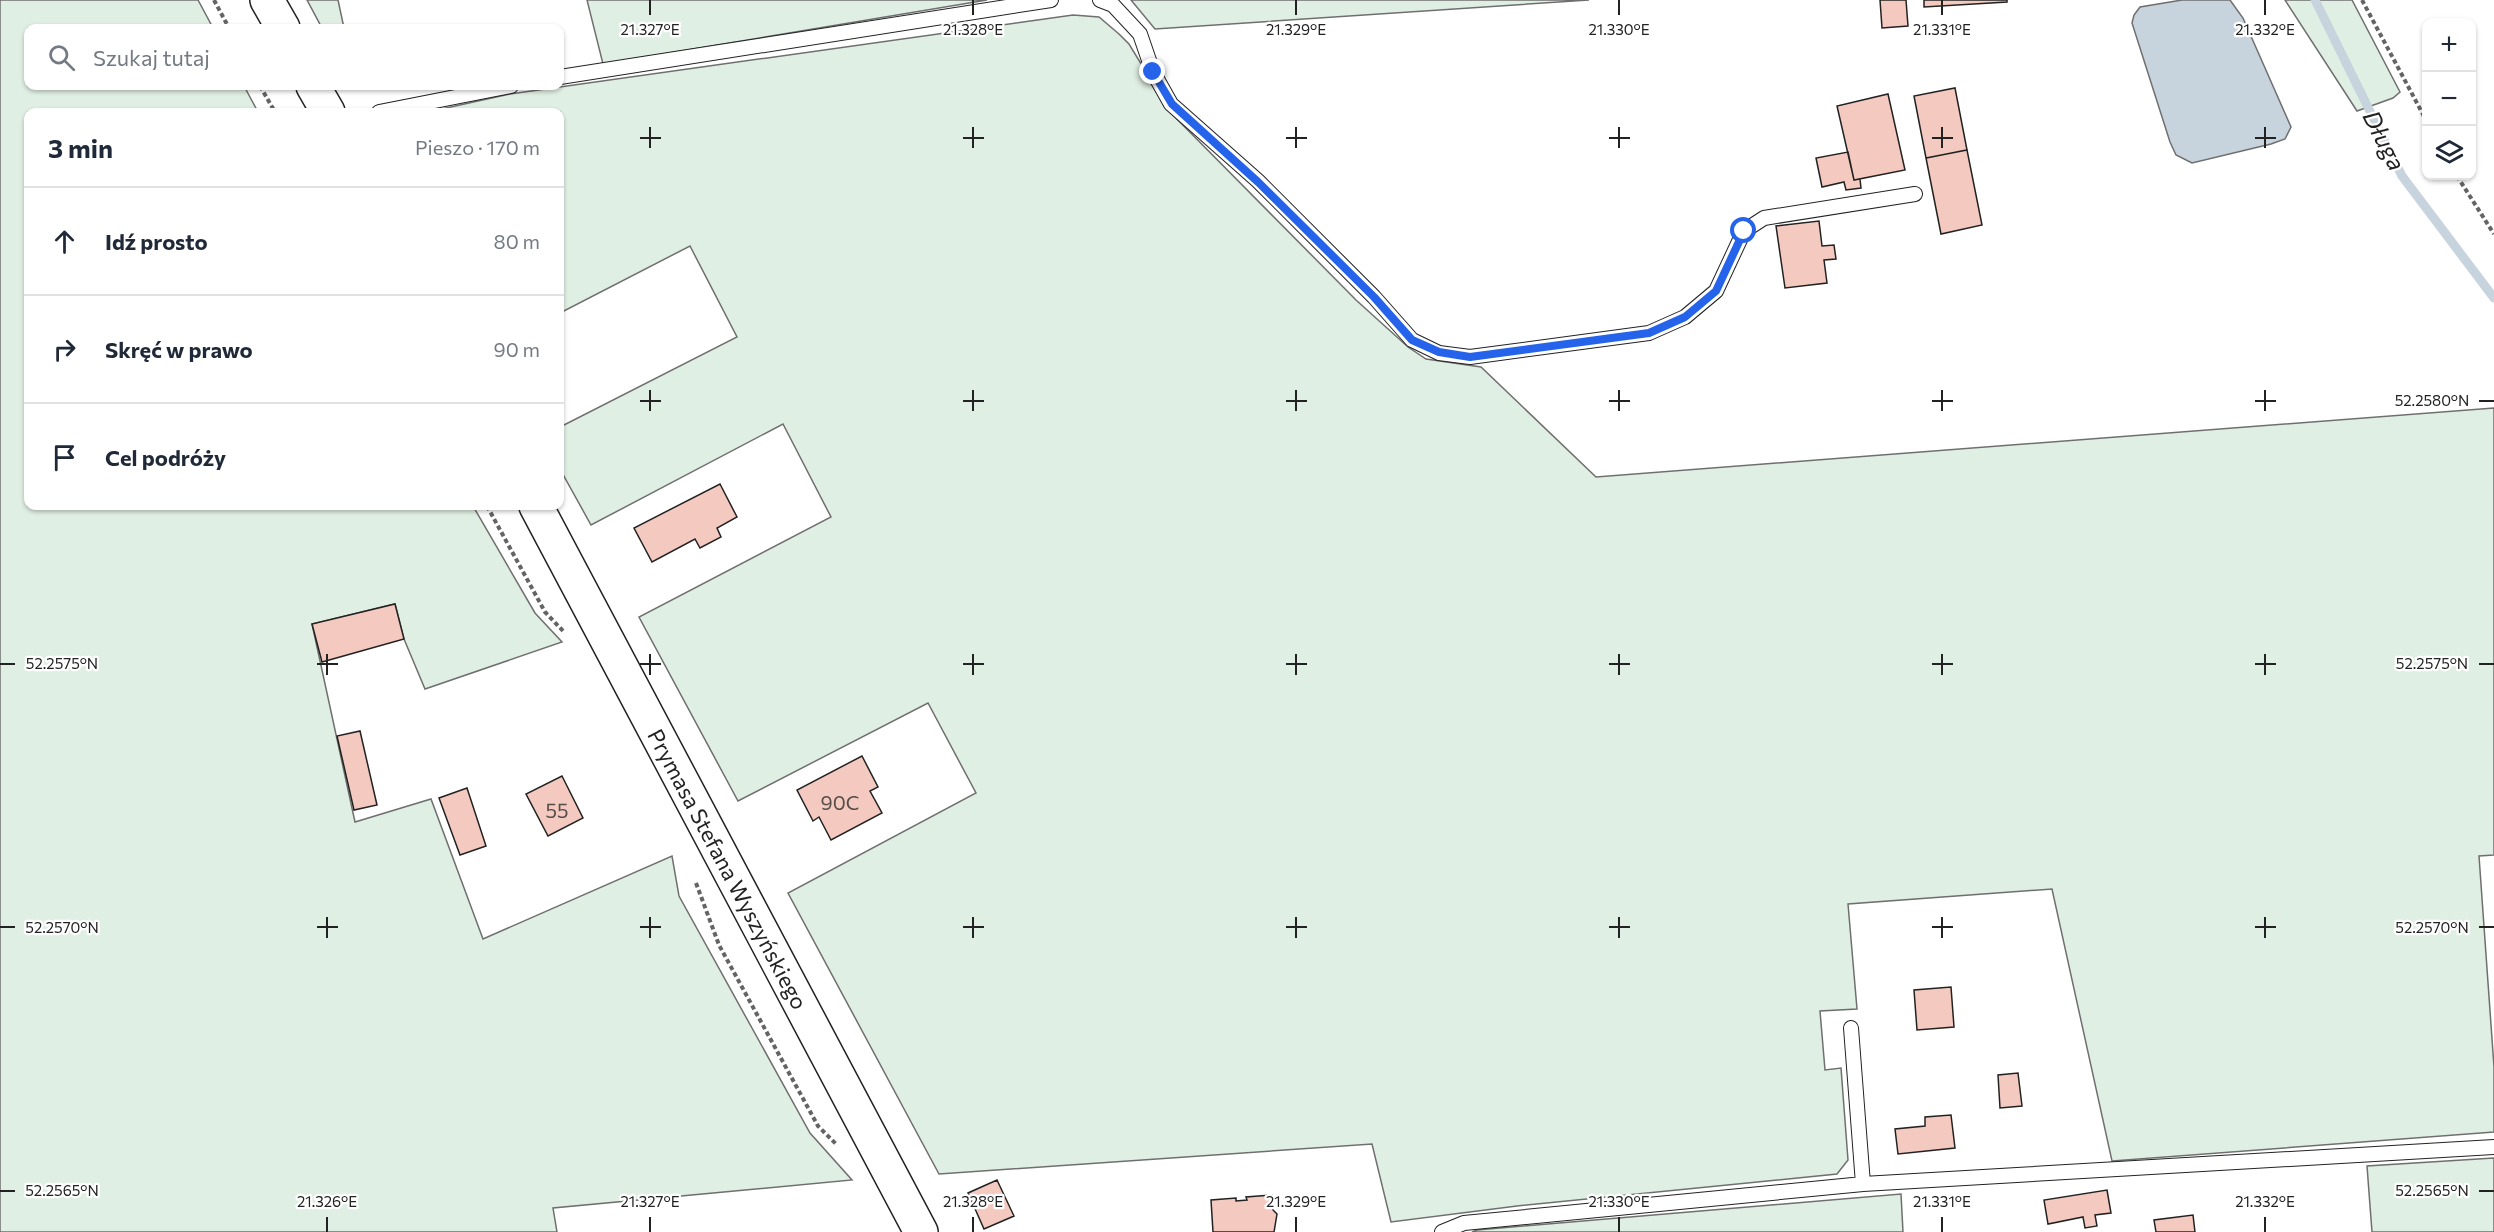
<!DOCTYPE html>
<html lang="pl">
<meta charset="utf-8">
<style>
:root{--surface:#fff;--page:#f2f2f3;--text:#1f2937;--muted:#747a83;--line:#e0e1e3}
body{margin:0;font-family:Commissioner,sans-serif;background:var(--page);color:var(--text)}
.controls{position:absolute;right:18px;top:18px;display:grid;overflow:hidden;border-radius:12px;box-shadow:0 2px 4px #0004}
.controls button{width:54px;height:54px;display:grid;place-items:center;padding:0;border:0;border-bottom:2px solid var(--line);background:var(--surface);color:var(--text);font:30px sans-serif}
.stop{position:absolute;width:18px;height:18px;margin:-14px;border:4px solid #2563eb;border-radius:50%;background:#fff}
.stop.end{background:#2563eb;border-color:#fff;box-shadow:0 2px 6px #0008}
.list{margin:0;padding:0;list-style:none}
h2{display:flex;justify-content:space-between;align-items:center;height:78px;margin:0;padding:0 24px;font-size:26px}
h2 small{font-size:20px;font-weight:400;color:var(--muted)}
.list li{display:grid;grid-template-columns:39px 1fr auto;gap:18px;align-items:center;box-sizing:border-box;height:108px;padding:0 24px;border-top:2px solid var(--line)}
.list b{display:block;font-size:22px;white-space:nowrap}
.list em{font-size:20px;font-style:normal;color:var(--muted)}
.icon{flex:none;width:33px;height:33px;fill:none;stroke:currentColor;stroke-width:2;stroke-linecap:round;stroke-linejoin:round}
.map{position:relative;flex:none;width:2494px;height:1232px;overflow:hidden}
.search{position:absolute;background:var(--surface);box-shadow:0 2px 4px #0004;left:24px;top:24px;width:540px;height:66px;display:flex;align-items:center;gap:15px;box-sizing:border-box;padding:0 21px;border-radius:12px;color:var(--muted);font-size:22px}
.panel{position:absolute;background:var(--surface);box-shadow:0 2px 4px #0004;left:24px;top:108px;width:540px;height:402px;border-radius:12px}
.map>svg:first-child{display:block}
.green{fill:#e0efe3;stroke:#6f6f6f;stroke-width:1.5}
.water{fill:#c7d3dd;stroke:#6f6f6f;stroke-width:1.5}
.lines{fill:none;stroke-linecap:round;stroke-linejoin:round}
.stream{stroke:#c7d3dd;stroke-width:9}
.building{fill:#f3c9c0;stroke:#222;stroke-width:1.5}
.lane-casing{stroke:#222;stroke-width:16}
.secondary-casing{stroke:#222;stroke-width:36}
.path{stroke:#646464;stroke-width:4;stroke-dasharray:4.5 3;stroke-linecap:butt}
.lane{stroke:#fff;stroke-width:14}
.secondary{stroke:#fff;stroke-width:33}
.route{stroke:#2563eb;stroke-width:8}
.ticks{fill:none;stroke:#222;stroke-width:2}
.labels{text-anchor:middle;dominant-baseline:central;stroke-width:4.5;stroke-linejoin:round;paint-order:stroke}
.number-label{font-size:20px;fill:#564c4a}
.street-label{font-size:22px;fill:#222;stroke:#fff}
.water-label{font-size:24px;font-style:italic;fill:#222;stroke:#fff}
.ticks-label{font-size:15px;text-anchor:middle;fill:#222;stroke:#fff;stroke-width:4.5;stroke-linejoin:round;paint-order:stroke}
</style>
<div class="map">
<svg width="2494" height="1232" viewBox="0 0 2494 1232">
<rect width="100%" height="100%" fill="#fff"/>
<path class="green" d="M0 0H198L213 28H28V86H244L258 112H28V506H473L535 613 562 642 425 689 404 639 395 604 312 624 355 822 431 799 483 939 672 856 679 896 810 1133 852 1180 553 1208 557 1232H0Z
M307 0H338L344 28H322Z
M587 0H987L603 64Z
M1131 0H1589L1155 29Z
M2285 0H2352L2400 92 2393 98 2357 111Z
M1073 15 1099 17 1119 34 1129 44 1171 113 1356 300 1408 347 1426 359 1481 367 1596 477 2494 408V855L2479 856 2494 1067V1132L2112 1161 2052 889 1848 904 1857 1009 1820 1011 1825 1070 1841 1068 1848 1160 1837 1174 1517 1206 1391 1222 1372 1144 939 1174 788 893 976 793 928 703 738 801 639 617 831 517 783 424 591 525 560 469V427L737 337 690 246 560 313V112H428L510 94Z
M2494 1158V1232H2372L2367 1166Z
M1901 1194 1903 1232H1472L1477 1230Z"/>
<path class="water" d="M2182 0H2230L2243 18 2291 127 2285 139 2271 144 2192 163 2176 155 2170 142 2132 23 2134 15 2140 7Z"/>
<g class="lines">
<path class="stream" d="M2315 0 2402 176 2494 298"/>
</g>
<path class="building" d="M1880 0H1906L1908 26 1882 28Z
M1924 0H2007V2L1924 7Z
M1955 88 1967 150 1926 158 1914 96Z
M1888 94 1905 170 1854 180 1837 106Z
M1967 150 1982 225 1941 234 1926 158Z
M1848 152 1854 180 1860 179 1861 188 1846 190 1844 182 1822 187 1816 158Z
M1819 221 1822 246 1834 245 1836 259 1824 260 1827 283 1785 288 1776 226Z
M720 484 737 517 717 528 721 537 700 548 695 539 652 562 634 528Z
M395 604 404 639 322 662 312 624Z
M360 731 377 805 354 810 337 736Z
M862 756 878 787 870 791 882 813 831 840 819 817 813 821 797 790Z
M562 776 583 818 548 836 526 794Z
M467 788 486 846 460 855 439 798Z
M1951 987 1954 1027 1917 1030 1914 990Z
M2018 1073 2022 1106 2000 1108 1998 1075Z
M1951 1115 1955 1148 1898 1154 1895 1129 1925 1126V1117Z
M997 1180 1014 1216 984 1229 968 1193Z
M2107 1190 2111 1213 2095 1215 2097 1226 2085 1228 2083 1217 2048 1224 2044 1200Z
M1272 1195 1273 1210 1277 1214 1274 1232H1213L1211 1200 1236 1198V1201L1247 1200 1246 1197Z
M2193 1215 2195 1232H2156L2154 1220Z"/>
<g class="lines">
<g class="lane-casing">
<path id="lane" d="M1100 0 1113 5 1140 34 1153 72 1171 104 1258 181 1374 297 1412 340 1439 353 1470 357 1649 333 1685 317 1716 291 1744 231 1764 218 1915 194
M560 77 1051 0
M379 112 511 86
M1851 1028 1863 1184
M1442 1232 1464 1223 1863 1184 2494 1147"/>
</g>
<g class="secondary-casing">
<path id="secondary" d="M267 0 283 28
M313 86 328 112
M536 506 921 1232"/>
</g>
<path class="path" d="M214 0 229 28
M2362 0 2426 120
M260 86 275 112
M2457 176 2494 234
M487 506 545 612 564 632
M696 883 719 945 818 1126 836 1144"/>
<use href="#lane" class="lane"/>
<use href="#secondary" class="secondary"/>
</g>
<g class="lines">
<path class="route" d="M1153 72 1172 104 1258 182 1374 297 1412 340 1439 352 1470 357 1649 333 1685 317 1716 291 1744 231"/>
</g>
<path class="ticks" d="M650 0V15M973 0V15M1296 0V15M1619 0V15M1942 0V15M2265 0V15M650 127V148M973 127V148M1296 127V148M1619 127V148M1942 127V148M2265 127V148M640 138H661M963 138H984M1286 138H1307M1609 138H1630M1932 138H1953M2255 138H2276M650 390V411M973 390V411M1296 390V411M1619 390V411M1942 390V411M2265 390V411M640 401H661M963 401H984M1286 401H1307M1609 401H1630M1932 401H1953M2255 401H2276M2479 401H2494M327 654V675M650 654V675M973 654V675M1296 654V675M1619 654V675M1942 654V675M2265 654V675M0 664H15M317 664H338M640 664H661M963 664H984M1286 664H1307M1609 664H1630M1932 664H1953M2255 664H2276M2479 664H2494M327 917V938M650 917V938M973 917V938M1296 917V938M1619 917V938M1942 917V938M2265 917V938M0 927H15M317 927H338M640 927H661M963 927H984M1286 927H1307M1609 927H1630M1932 927H1953M2255 927H2276M2479 927H2494M0 1191H15M2479 1191H2494M327 1217V1232M650 1217V1232M973 1217V1232M1296 1217V1232M1619 1217V1232M1942 1217V1232M2265 1217V1232"/>
<g class="labels">
<g class="number-label">
<text x="840" y="802">90C</text>
<text x="557" y="810">55</text>
</g>
<g class="street-label">
<text transform="translate(728 869) rotate(62)">Prymasa Stefana Wyszyńskiego</text>
</g>
<g class="water-label">
<text transform="translate(2385 140) rotate(63)">Długa</text>
</g>
</g>
<g class="ticks-label">
<text x="650" y="35">21.327°E</text>
<text x="973" y="35">21.328°E</text>
<text x="1296" y="35">21.329°E</text>
<text x="1619" y="35">21.330°E</text>
<text x="1942" y="35">21.331°E</text>
<text x="2265" y="35">21.332°E</text>
<text x="2432" y="406">52.2580°N</text>
<text x="62" y="669">52.2575°N</text>
<text x="2432" y="669">52.2575°N</text>
<text x="62" y="933">52.2570°N</text>
<text x="2432" y="933">52.2570°N</text>
<text x="62" y="1196">52.2565°N</text>
<text x="2432" y="1196">52.2565°N</text>
<text x="327" y="1207">21.326°E</text>
<text x="650" y="1207">21.327°E</text>
<text x="973" y="1207">21.328°E</text>
<text x="1296" y="1207">21.329°E</text>
<text x="1619" y="1207">21.330°E</text>
<text x="1942" y="1207">21.331°E</text>
<text x="2265" y="1207">21.332°E</text>
</g>
</svg>
<div class="controls">
<button>+</button>
<button>−</button>
<button><svg class="icon" aria-label="layers" viewBox="0 0 24 24"><path d="M12 4l9 5-9 5-9-5zM3 14l9 5 9-5"/></svg></button>
</div>
<div class="stop" style="left:1744px;top:231px"></div>
<div class="stop end" style="left:1153px;top:72px"></div>
<div class="search"><svg class="icon" aria-label="search" viewBox="0 0 24 24"><circle cx="10" cy="10" r="6"/><path d="M15 15l6 6"/></svg>Szukaj tutaj</div>
<section class="panel">
<h2>3 min<small>Pieszo · 170 m</small></h2>
<ul class="list">
<li><svg class="icon" aria-label="ahead" viewBox="0 0 24 24"><path d="M12 20V5M6 11l6-6 6 6"/></svg><div><b>Idź prosto</b></div><em>80 m</em></li>
<li><svg class="icon" aria-label="right" viewBox="0 0 24 24"><path d="M7 20v-9h11M14 6l5 5-5 5"/></svg><div><b>Skręć w prawo</b></div><em>90 m</em></li>
<li><svg class="icon" aria-label="arrive" viewBox="0 0 24 24"><path d="M6 21V4h12l-3 4 3 4H6"/></svg><div><b>Cel podróży</b></div></li>
</ul>
</section>
</div>
